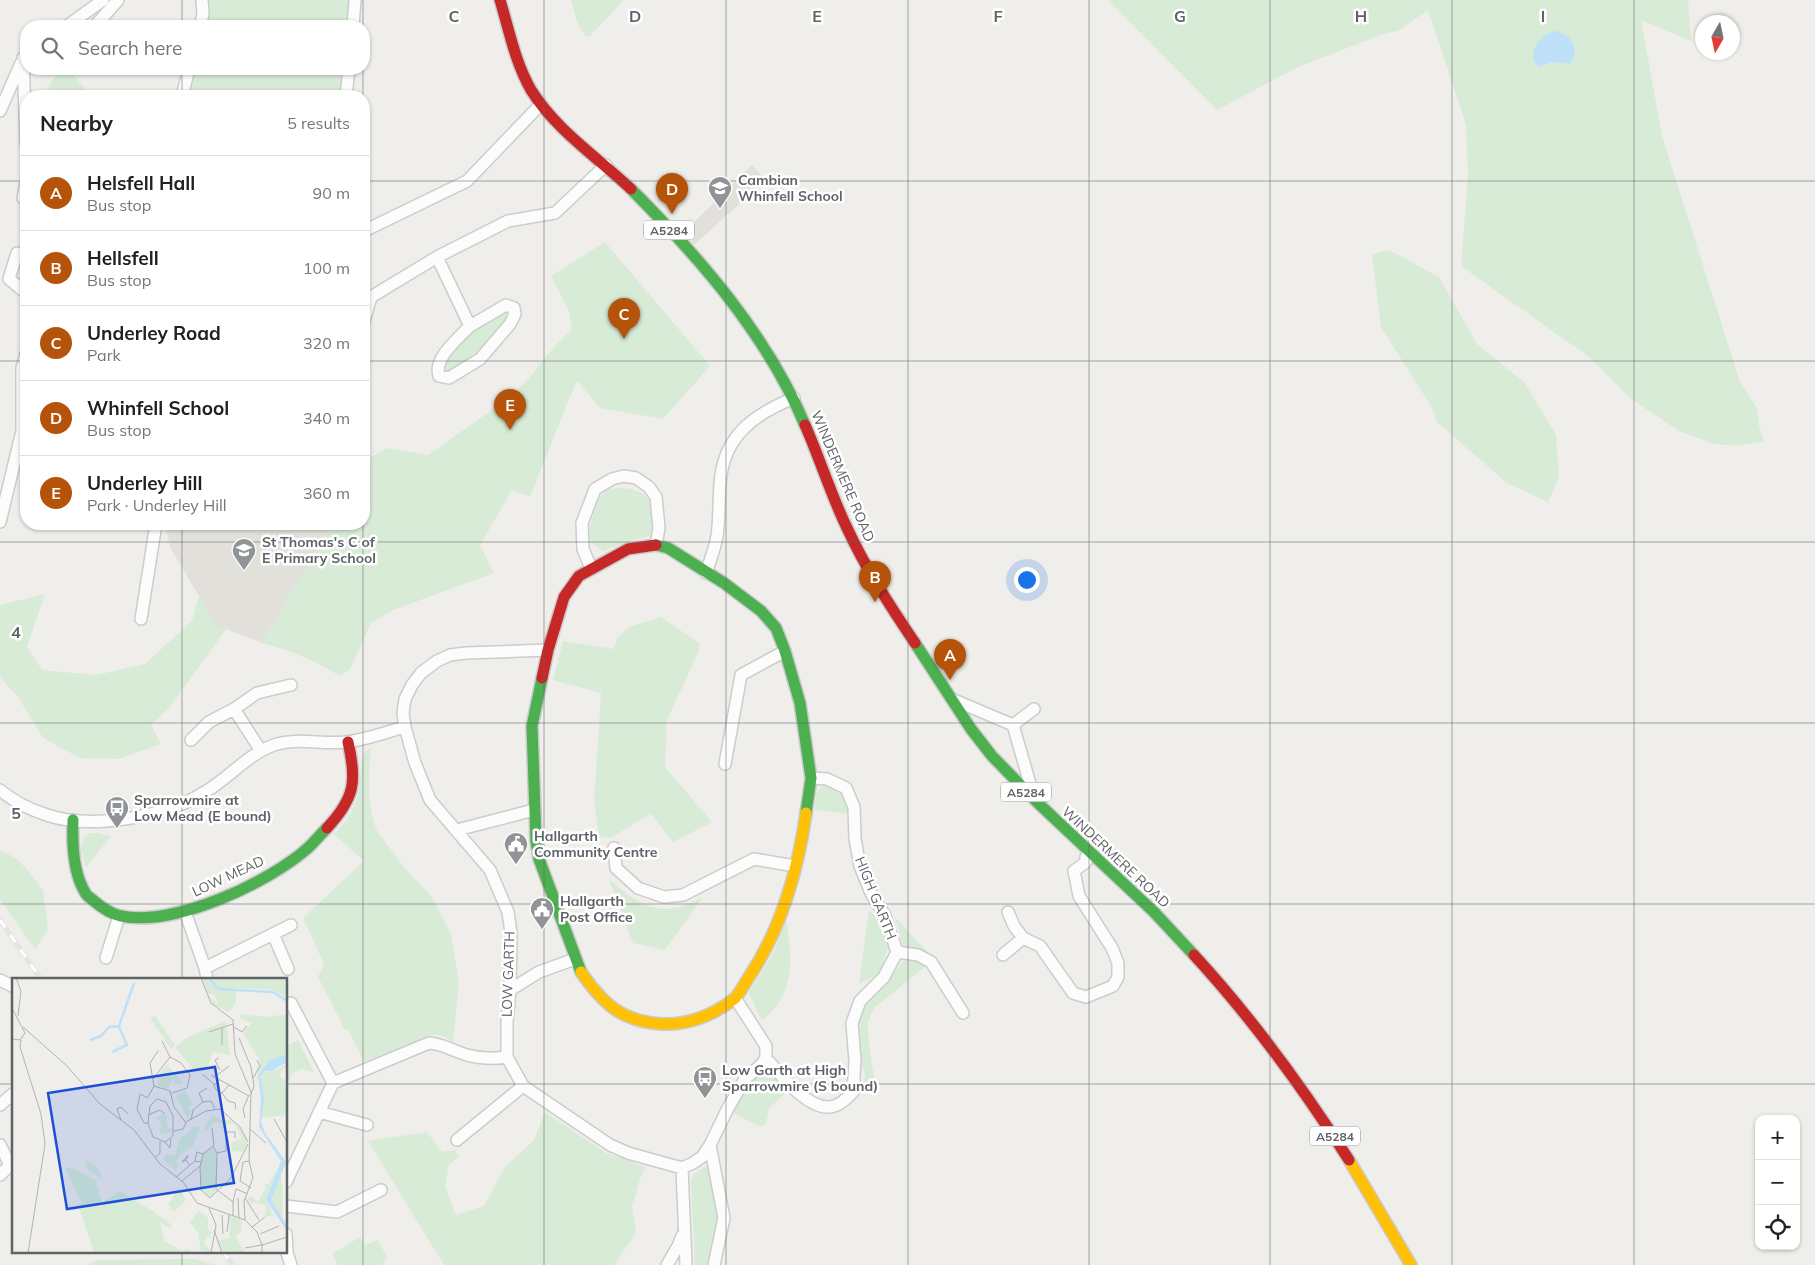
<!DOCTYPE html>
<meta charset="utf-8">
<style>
:root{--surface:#fff;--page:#f2f2f2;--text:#202124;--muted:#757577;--line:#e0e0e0;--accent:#b45309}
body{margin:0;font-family:Mulish,sans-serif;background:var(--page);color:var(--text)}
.controls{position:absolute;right:15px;bottom:15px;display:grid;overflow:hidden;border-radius:10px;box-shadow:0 1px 4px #0004}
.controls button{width:45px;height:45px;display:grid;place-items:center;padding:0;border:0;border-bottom:1px solid var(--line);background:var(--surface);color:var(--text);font:25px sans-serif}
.compass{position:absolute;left:1695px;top:15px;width:45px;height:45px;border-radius:50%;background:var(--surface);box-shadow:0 1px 4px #0004;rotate:189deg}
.you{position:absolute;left:1026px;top:579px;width:18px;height:18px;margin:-12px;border:4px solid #fff;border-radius:50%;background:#1a73e8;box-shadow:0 0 0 8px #1a73e833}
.badge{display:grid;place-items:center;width:32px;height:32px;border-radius:50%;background:var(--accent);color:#fff;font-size:16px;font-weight:700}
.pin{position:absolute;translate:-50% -41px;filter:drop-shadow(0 1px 2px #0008)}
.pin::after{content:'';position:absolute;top:26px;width:18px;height:15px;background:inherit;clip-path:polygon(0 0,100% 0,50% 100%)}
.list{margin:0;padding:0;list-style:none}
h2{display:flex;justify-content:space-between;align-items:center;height:65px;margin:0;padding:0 20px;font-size:21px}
h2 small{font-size:16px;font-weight:400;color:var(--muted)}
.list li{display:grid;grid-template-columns:32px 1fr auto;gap:15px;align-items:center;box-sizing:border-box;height:75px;padding:0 20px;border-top:1px solid var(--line)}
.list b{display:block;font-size:19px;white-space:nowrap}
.list p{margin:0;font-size:16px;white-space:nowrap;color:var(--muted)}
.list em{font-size:16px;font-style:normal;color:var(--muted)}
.icon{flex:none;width:28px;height:28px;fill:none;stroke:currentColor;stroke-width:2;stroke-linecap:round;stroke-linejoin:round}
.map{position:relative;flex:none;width:1815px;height:1265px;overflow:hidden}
.search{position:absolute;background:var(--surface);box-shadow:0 1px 4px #0004;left:20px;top:20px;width:350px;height:55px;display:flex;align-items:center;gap:12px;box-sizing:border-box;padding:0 18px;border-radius:20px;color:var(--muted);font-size:19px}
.panel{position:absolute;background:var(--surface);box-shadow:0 1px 4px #0004;left:20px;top:90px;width:350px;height:440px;border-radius:20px}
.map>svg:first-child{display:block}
.education{fill:#e2e0da}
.green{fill:#d8ebd6}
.water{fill:#bfe0f9}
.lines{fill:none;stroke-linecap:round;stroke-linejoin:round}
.street-casing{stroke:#cbcccc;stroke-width:14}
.fast-casing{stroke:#cacacb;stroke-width:14}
.slow-casing{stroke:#cacacb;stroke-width:14}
.jam-casing{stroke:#cacacb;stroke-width:14}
.street{stroke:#fdfcfc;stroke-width:11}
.fast{stroke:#4caf50;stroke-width:11}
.slow{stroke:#ffc107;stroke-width:11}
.jam{stroke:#c62828;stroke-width:11}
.rail-casing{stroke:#e4e4e4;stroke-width:5}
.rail{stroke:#fff;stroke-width:3;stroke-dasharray:9;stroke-linecap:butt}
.grid{fill:none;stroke:#5f6368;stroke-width:1;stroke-opacity:0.55}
.labels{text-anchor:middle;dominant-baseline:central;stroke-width:5;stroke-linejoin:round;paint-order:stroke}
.shield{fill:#fff;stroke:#8f9295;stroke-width:1}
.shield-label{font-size:12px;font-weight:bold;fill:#5f6368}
.poi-label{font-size:14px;font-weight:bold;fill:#5f6368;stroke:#fff;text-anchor:start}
.street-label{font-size:14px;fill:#5f6368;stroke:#fff}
.inset-river{fill:none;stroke:#bfe0f9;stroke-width:2.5}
.inset-road{fill:none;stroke:#b1b2b2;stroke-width:1}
.view{fill:#1d4ed8;fill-opacity:0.15;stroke:#1d4ed8;stroke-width:2.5}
.inset-edge{fill:none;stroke:#5f6368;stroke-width:2.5}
.grid-label{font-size:16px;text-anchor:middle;font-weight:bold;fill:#5f6368;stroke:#fff;stroke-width:5;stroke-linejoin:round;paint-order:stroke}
</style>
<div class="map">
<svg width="1815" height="1265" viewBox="0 0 1815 1265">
<rect width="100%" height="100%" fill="#efeeea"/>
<path class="education" d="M752 165 766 180 694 245 685 231Z
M165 524H332L262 643 216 625 170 547Z"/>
<path class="green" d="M204 0H352L349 26H203Z
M571 0H624L590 36H585L577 22Z
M1108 0H1688L1691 41 1641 20 1662 136 1740 382 1757 408 1759 425 1764 441 1738 446 1714 444 1679 431 1630 398 1589 357 1461 266 1468 175 1466 125 1428 10 1398 31 1386 33 1298 67 1217 110Z
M63 69H69L90 96H47L50 83Z
M192 69H344L341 96H185Z
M605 242 710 366 663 419 600 408 577 381 566 406 530 497 512 490 480 545 494 573 393 610 371 623 350 669 340 676C313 660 293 651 262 643L332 524H364V469L371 457 387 448 428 455 509 398 529 378 553 348 572 329 569 311 551 276Z
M1389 250 1439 277 1477 344 1524 382 1556 435 1559 478 1548 502 1507 483 1437 422 1431 406 1381 327 1372 254Z
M507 312 509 316 494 338 455 369 445 371 443 368 445 363 473 332 503 313Z
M618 488C656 490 651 504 652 536L632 540 603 551 591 543 589 528 599 498 605 490Z
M45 594 27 647 42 670 96 675 145 664 192 621 199 596 216 625 226 629 170 707 151 725 161 744 118 759 80 758 43 738 18 697 0 677V605Z
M661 617 700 644 698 653 667 720 665 767 712 822 673 842 651 814 610 838 599 836 594 800 601 693 553 680 563 641 614 649 617 638 629 627Z
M371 748C368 775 367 806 377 831L407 871 432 897 451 934 459 982 453 1042 445 1037 434 1034 364 1062 348 1029 345 1030 318 977 324 964 303 918 364 861 334 834C346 822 354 811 358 794 361 779 359 765 365 751Z
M821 786C841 789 845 795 850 814L815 810 816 794Z
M90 833H97L111 836 86 868 80 848 85 836Z
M0 850 17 859 30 873 43 890 48 929 35 950 0 899Z
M609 879C628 895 648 913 674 908 684 907 694 901 703 897L665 950 633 943Z
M869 910 882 922 888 947 881 970 873 977 859 984Z
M895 917 932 957 903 945Z
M786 919C790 947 795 973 781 999 777 1007 769 1014 763 1020L759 1016 749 992 773 953Z
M910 959 920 961 926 966 874 1008 868 1022 869 1046 874 1077 871 1086 863 1091 865 1074 859 1055 857 1020 864 1003 887 982 903 961Z
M298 1040 314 1072 301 1069 292 1073 286 1088V1046Z
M759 1073 774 1076 786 1093 769 1108 766 1123 761 1127 733 1113 748 1083Z
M545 1112 606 1153 646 1167 640 1179 632 1206 636 1233 614 1265H444L368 1141 427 1132 442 1152 455 1150 459 1156 449 1165 445 1186 456 1215 484 1206 505 1167 534 1140Z
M709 1164 719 1223 710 1265H695L691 1182 694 1174Z
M360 1237 365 1245 378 1240 387 1257 383 1265H338L332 1254Z
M195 1259 216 1265H89L96 1260Z"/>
<path class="water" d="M1554 31C1570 32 1583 52 1569 64L1552 62 1539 67C1524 55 1540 35 1554 31Z"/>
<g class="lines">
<g class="street-casing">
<path id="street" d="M67 26 103 0
M95 26 118 0
M200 26 203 14 202 0
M353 26 355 0
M23 58 26 143
M182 96 189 69
M346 96 349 69
M0 111 21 63
M23 198 26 184
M364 231 467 181 541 104
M17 253 9 279 26 293
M437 257 470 326C459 338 433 358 439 376L449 378 480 359 510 324 515 314 514 308 506 305 470 326
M364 294 371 297 437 257 508 221 555 213 606 165
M364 321 371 297
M0 522 22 431V368L26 354
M591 568 583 549 582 523 595 489 612 479 624 476 636 478 649 487 656 497 659 528 656 545
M706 573C710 561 715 548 717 536 720 516 718 495 721 475 727 433 757 413 794 398
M141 619 156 524
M548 650 466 653 450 655 437 661 421 673 412 685 405 699 403 713 405 727 415 763 430 800 490 870 508 912 511 933 510 990 507 1022V1057L523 1086 610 1145 628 1153 682 1168 693 1163 702 1157 710 1145 728 1108 745 1079 762 1064 766 1058
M954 700 1013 725 1033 794
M234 709 261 751
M1013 725 1034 709
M191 740 209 722 234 709 257 693 291 685
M725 764 741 675 785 651
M0 790C13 801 31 810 47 815 91 830 166 817 205 792 229 778 248 754 274 745 296 737 323 745 346 742 365 740 386 732 405 727
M457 830 534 810
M614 848 616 868 638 888 664 897 683 895 754 859 795 866
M185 912 205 968 207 979
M1008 912 1014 926 1023 938 1040 946 1073 993 1086 997 1113 986 1118 977V963L1112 948 1079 896 1074 871 1086 862V857L1091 853
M273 934 288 969
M897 952 918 955 931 962 963 1013
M1003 955 1023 938
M106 958 119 916
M205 968 291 925
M0 980 14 987
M510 990 539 972 575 959
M735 998 766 1046V1058C780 1074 807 1109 830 1107 840 1106 847 1098 853 1092L855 1061 852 1023 860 1001 884 977 897 952 885 916 871 893 860 866 855 839 854 807 846 788 827 779 811 778
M291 1003 333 1083
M0 1105 14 1093
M319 1112 367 1125
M457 1140 523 1086
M0 1145 10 1165 14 1168
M710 1145 724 1218 714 1265
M682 1168 686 1265
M0 1175 10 1165
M286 1182 333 1083 429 1043C444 1044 453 1051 467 1055 481 1059 493 1059 507 1057
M286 1206 337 1212 381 1190
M286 1234 287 1253 291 1265
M667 1265 678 1246 682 1236"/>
</g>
<g class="fast-casing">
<path id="fast" d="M631 189C700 258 767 335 805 425
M656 545 668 548 724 583 761 611 776 628 785 651 800 703 811 778 806 813
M915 643 971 729 992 756 1039 804 1154 912 1194 955
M542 678 532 726 536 841 539 859 581 972
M73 820C72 842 73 874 86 894 88 897 92 899 94 901 101 907 111 914 121 916 174 927 269 883 309 847 315 841 321 834 327 828"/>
</g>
<g class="slow-casing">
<path id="slow" d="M581 972C603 1004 622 1022 663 1024 688 1025 714 1015 734 999 740 994 744 984 749 977 781 929 798 870 806 813
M1349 1160 1411 1265"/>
</g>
<g class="jam-casing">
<path id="jam" d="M500 0C509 30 515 62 531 90 556 130 597 157 631 189
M805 425C820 459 831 495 847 528 866 569 890 606 915 643
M542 678 548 650 564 597 579 576 628 549 656 545
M327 828C355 798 357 781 348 742
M1194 955C1252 1018 1303 1088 1349 1160"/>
</g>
<use href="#street" class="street"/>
<use href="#fast" class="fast"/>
<use href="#slow" class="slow"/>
<use href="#jam" class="jam"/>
<g class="rail-casing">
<path id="rail" d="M0 920 41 979
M223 1251 232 1265"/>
</g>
<use href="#rail" class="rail"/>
</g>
<path class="grid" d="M182 0V26M363 0V26M544 0V1265M726 0V1265M908 0V1265M1089 0V1265M1270 0V1265M1452 0V1265M1634 0V1265M182 69V96M363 69V96M0 181H26M364 181H1815M0 361H26M364 361H1815M182 524V979M363 524V1265M0 542H1815M0 723H1815M0 904H1815M0 1084H14M286 1084H1815M182 1251V1265"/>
<defs>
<g id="school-pin" transform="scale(1.25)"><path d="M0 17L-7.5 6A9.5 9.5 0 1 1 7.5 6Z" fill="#919496" stroke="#fff"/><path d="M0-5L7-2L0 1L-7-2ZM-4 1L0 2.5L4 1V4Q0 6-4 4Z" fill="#fff"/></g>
<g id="bus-pin" transform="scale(1.25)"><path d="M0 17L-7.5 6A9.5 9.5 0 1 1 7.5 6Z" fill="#919496" stroke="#fff"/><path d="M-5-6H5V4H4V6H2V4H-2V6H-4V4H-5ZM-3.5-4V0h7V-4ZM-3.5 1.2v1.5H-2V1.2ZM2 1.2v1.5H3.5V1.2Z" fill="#fff"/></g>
<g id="civic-pin" transform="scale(1.25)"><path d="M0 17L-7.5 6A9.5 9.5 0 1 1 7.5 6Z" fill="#919496" stroke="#fff"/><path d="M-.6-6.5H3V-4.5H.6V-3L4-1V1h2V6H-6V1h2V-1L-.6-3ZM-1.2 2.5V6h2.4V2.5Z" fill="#fff"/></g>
</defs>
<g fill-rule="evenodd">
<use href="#school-pin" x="720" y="188"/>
<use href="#school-pin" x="244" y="550"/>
<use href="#bus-pin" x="117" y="808"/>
<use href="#civic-pin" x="516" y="844"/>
<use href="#civic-pin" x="542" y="909"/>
<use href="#bus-pin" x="705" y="1078"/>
</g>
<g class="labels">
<g class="shield">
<rect x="644" y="220.5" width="50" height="19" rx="4"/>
<rect x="1001" y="782.5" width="50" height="19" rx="4"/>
<rect x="1310" y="1126.5" width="50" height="19" rx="4"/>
</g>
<g class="shield-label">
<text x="669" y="230">A5284</text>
<text x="1026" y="792">A5284</text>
<text x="1335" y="1136">A5284</text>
</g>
<g class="poi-label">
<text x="738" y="180">Cambian<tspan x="738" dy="16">Whinfell School</tspan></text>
<text x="262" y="542">St Thomas's C of<tspan x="262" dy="16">E Primary School</tspan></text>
<text x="134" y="800">Sparrowmire at<tspan x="134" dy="16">Low Mead (E bound)</tspan></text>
<text x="534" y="836">Hallgarth<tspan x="534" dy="16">Community Centre</tspan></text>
<text x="560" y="901">Hallgarth<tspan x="560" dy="16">Post Office</tspan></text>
<text x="722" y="1070">Low Garth at High<tspan x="722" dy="16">Sparrowmire (S bound)</tspan></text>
</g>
<g class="street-label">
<text transform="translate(843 476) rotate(67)">WINDERMERE ROAD</text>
<text transform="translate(1116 857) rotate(43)">WINDERMERE ROAD</text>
<text transform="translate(228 876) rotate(-25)">LOW MEAD</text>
<text transform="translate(876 898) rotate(68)">HIGH GARTH</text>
<text transform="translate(508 974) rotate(-88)">LOW GARTH</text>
</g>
</g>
<g transform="translate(12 978)">
<rect width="275" height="275" fill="#efeeea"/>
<path d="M190 0H195L206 11 197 0H275V19L257 11 224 10V25L216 34 201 26 197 18 207 27 202 16H196ZM227 36 255 39 275 36V77L255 86 244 104 248 82 231 55 240 45 229 41ZM143 38 163 67 159 71 138 40ZM214 43 218 77 201 74 195 91 182 92 163 69 176 59ZM275 86 267 98 275 105V141L273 137 250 140V95L265 91 267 96 266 91ZM155 87 171 105 163 106 162 100 155 111 145 107 148 95ZM173 113 180 125 176 131 179 133 177 142 165 121V116ZM148 137H154L156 150 161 151V154L148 156 149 144 144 140ZM200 137 212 143 216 141 223 145 233 156 235 166 230 174 220 173 219 165 230 160 223 146 219 145 209 151 210 146 203 144 195 153 192 150ZM181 148 188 150 181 168 169 176 164 183 167 188 163 192 151 182 155 176 163 178 168 160 178 153ZM200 168 204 175V213L198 219 189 211 188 189 191 176ZM72 181 83 187 92 202 76 192ZM53 190H61L83 202 90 225 108 213 142 234 160 247 158 250 148 244 152 263 170 273 177 271 179 275H82L66 226H70ZM265 192 254 222 264 244 260 237 253 239 254 228 243 224 240 227 235 220 239 218 246 224 254 209 251 205 256 207ZM269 198 271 214 270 240 259 222 262 208ZM167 210 174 222 162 234 156 227ZM187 233 196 240V252L201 255 197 257 200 261 195 259 192 265 199 274 189 273 186 255 178 244ZM217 238 230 242 229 253 224 259 233 275H211L206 262 218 260Z" fill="#d8ebd6"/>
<path d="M269 78H274L275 84 259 93H253L249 98 252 121 249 143 253 155 274 184 259 222 275 247V253L254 222 269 183 247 149 249 121 246 98 257 83Z" fill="#bfe0f9"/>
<path class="inset-river" d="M197 0 206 11 261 14 275 23M78 62 89 58 97 49 107 48 122 5M100 74 115 67 107 49"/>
<path class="inset-road" d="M4 0 9 13 6 38M189 0 199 25 221 42 223 76 239 114 237 183 241 200 232 223 233 242M0 30 13 55 8 62 0 61M11 49 55 88 88 126 122 152 148 186 172 205 185 225 233 242 245 254 250 267 275 259M222 49 230 54 235 48M197 54 221 46M227 60 239 89 242 108 239 116M9 62 8 69 29 136 33 166 16 275M150 63 158 79 169 85 178 97 175 110 160 115M210 67V49M207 80 203 82 208 92M190 96 203 107M199 97 237 118M204 98 217 88M241 100 248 88 245 82M141 101 158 79M207 102 202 108 206 114 210 115 217 107M142 108 138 85 146 73M210 115 216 123 223 125 224 131M136 119 142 108 158 113 162 129 174 145 171 151 162 153M145 121 154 124 161 138V158L153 164 141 159 136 145 138 128ZM191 124 187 115 195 110M136 137 148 132 153 136M233 140 231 131 237 117M262 141 275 164M109 142 105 131 109 129 116 136M179 142 181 132 191 124 199 123 203 131M174 144 194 133 208 131 228 149 236 164M136 145H132L125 131 128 116 136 120M200 150 202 168M238 151 254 165M153 164 158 170 159 161M205 175 214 173V154H223V160M143 180 148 175V163M174 182 170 184 176 177 174 182 178 188M183 183 185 174 191 176M237 183 231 184 228 203 239 210M164 199 183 183 189 184M170 203 188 188M198 220 189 212 188 189 191 176 201 168 205 175 204 211 221 224V238M198 220 219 200 236 166M226 220 227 240M233 220 247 242M221 224 224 211 236 216M197 230 204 247 199 275M210 237 211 256M240 249 253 239M202 252 210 275M215 254 217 237M248 256 267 248M233 270 250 267V275"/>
<path class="view" d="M203 89 222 205 55 231 36 115Z"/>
<rect width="275" height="275" class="inset-edge"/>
</g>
<g class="grid-label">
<text x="454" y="22">C</text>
<text x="635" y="22">D</text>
<text x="817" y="22">E</text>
<text x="998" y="22">F</text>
<text x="1180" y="22">G</text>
<text x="1361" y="22">H</text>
<text x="1543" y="22">I</text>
<text x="16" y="638">4</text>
<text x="16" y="819">5</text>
</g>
</svg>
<div class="controls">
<button>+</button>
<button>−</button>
<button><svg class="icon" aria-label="locate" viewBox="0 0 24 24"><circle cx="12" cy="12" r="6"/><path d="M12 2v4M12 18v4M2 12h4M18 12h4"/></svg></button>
</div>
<svg class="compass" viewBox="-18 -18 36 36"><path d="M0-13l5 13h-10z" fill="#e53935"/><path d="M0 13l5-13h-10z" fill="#757577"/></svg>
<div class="you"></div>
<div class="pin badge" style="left:950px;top:680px">A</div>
<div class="pin badge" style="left:875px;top:602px">B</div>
<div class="pin badge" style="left:624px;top:339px">C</div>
<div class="pin badge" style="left:672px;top:214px">D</div>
<div class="pin badge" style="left:510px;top:430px">E</div>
<div class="search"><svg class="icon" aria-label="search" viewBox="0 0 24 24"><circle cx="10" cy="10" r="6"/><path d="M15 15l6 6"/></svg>Search here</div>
<section class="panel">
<h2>Nearby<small>5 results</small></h2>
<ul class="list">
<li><span class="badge">A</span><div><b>Helsfell Hall</b><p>Bus stop</p></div><em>90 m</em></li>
<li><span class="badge">B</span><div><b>Hellsfell</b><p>Bus stop</p></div><em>100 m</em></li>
<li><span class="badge">C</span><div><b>Underley Road</b><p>Park</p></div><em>320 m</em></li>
<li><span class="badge">D</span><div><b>Whinfell School</b><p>Bus stop</p></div><em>340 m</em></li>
<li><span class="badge">E</span><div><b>Underley Hill</b><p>Park · Underley Hill</p></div><em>360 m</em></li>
</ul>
</section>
</div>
